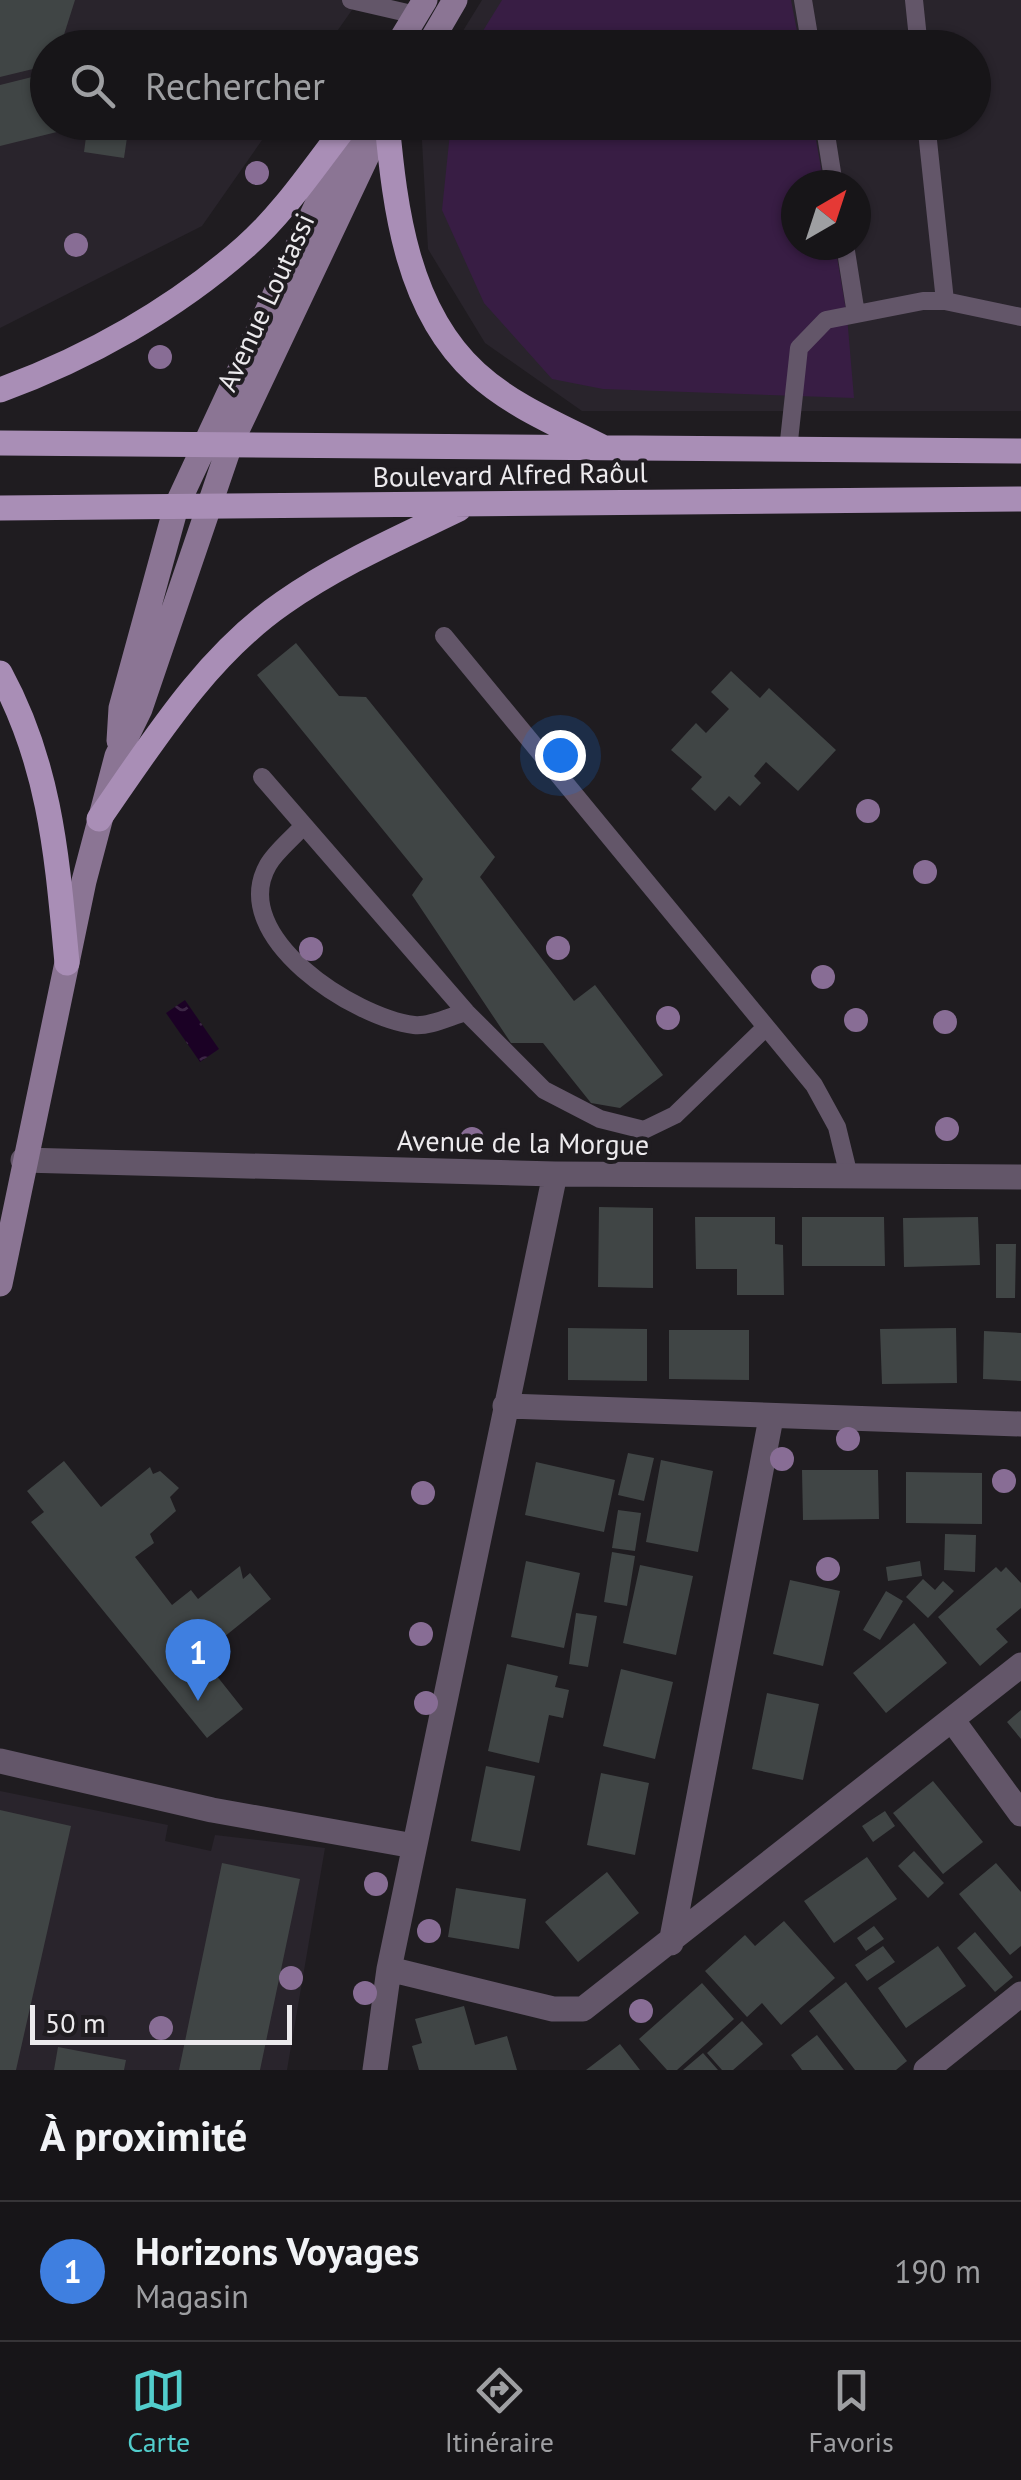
<!DOCTYPE html>
<html lang="fr">
<meta charset="utf-8">
<style>
:root{--surface:#171518;--page:#242225;--text:#f1f3f6;--muted:#9e9fa2;--line:#363437;--accent:#52cdcc}
body{margin:0;font-family:"PT Sans",sans-serif;background:var(--page);color:var(--text)}
.compass{position:absolute;left:781px;top:170px;width:90px;height:90px;border-radius:50%;background:var(--surface);box-shadow:0 2px 8px #0004;rotate:39deg}
.scale{position:absolute;left:30px;bottom:25px;width:262px;box-sizing:border-box;padding-left:10px;border:5px solid #eceaed;border-top:0;font-size:28px;line-height:35px;white-space:nowrap;color:#eceaed;-webkit-text-stroke:8px #1f1c20;paint-order:stroke}
.you{position:absolute;left:560px;top:755px;width:35px;height:35px;margin:-25px;border:8px solid #fff;border-radius:50%;background:#1a73e8;box-shadow:0 0 0 15px #1a73e833}
.badge{display:grid;place-items:center;width:65px;height:65px;border-radius:50%;background:var(--accent);color:#fff;font-size:32px;font-weight:700}
.pin{position:absolute;translate:-50% -82px;filter:drop-shadow(0 2px 5px #0008)}
.pin::after{content:'';position:absolute;top:52px;width:35px;height:30px;background:inherit;clip-path:polygon(0 0,100% 0,50% 100%)}
.list{margin:0;padding:0;list-style:none}
h2{display:flex;justify-content:space-between;align-items:center;height:130px;margin:0;padding:0 40px;font-size:42px}
h2 small{font-size:32px;font-weight:400;color:var(--muted)}
.list li{display:grid;grid-template-columns:65px 1fr auto;gap:30px;align-items:center;box-sizing:border-box;height:140px;padding:0 40px;border-top:2px solid var(--line)}
.list b{display:block;font-size:38px;white-space:nowrap}
.list p{margin:0;font-size:32px;white-space:nowrap;color:var(--muted)}
.list em{font-size:32px;font-style:normal;color:var(--muted)}
.icon{flex:none;width:55px;height:55px;fill:none;stroke:currentColor;stroke-width:2;stroke-linecap:round;stroke-linejoin:round}
.map{position:relative;flex:none;width:1021px;height:2070px;overflow:hidden}
.search{position:absolute;background:var(--surface);box-shadow:0 2px 8px #0004;left:30px;right:30px;top:30px;height:110px;display:flex;align-items:center;gap:25px;box-sizing:border-box;padding:0 35px;border-radius:55px;color:var(--muted);font-size:38px}
.sheet{height:270px;background:var(--surface)}
nav{display:flex;justify-content:space-around;align-items:center;box-sizing:border-box;height:140px;border-top:2px solid var(--line);background:var(--surface);font-size:28px;color:var(--muted)}
nav a{display:grid;justify-items:center;gap:5px}
nav .on{color:var(--accent)}
.map>svg:first-child{display:block}
.built{fill:#29242c;fill-rule:evenodd}
.park{fill:#381d44}
.water{fill:url(#water-ripples)}
.building{fill:#404545}
.lines{fill:none;stroke-linecap:round;stroke-linejoin:round}
.lane{stroke:#635669;stroke-width:18}
.street{stroke:#635669;stroke-width:25}
.secondary{stroke:#8b7594;stroke-width:25}
.primary{stroke:#a98eb6;stroke-width:25}
.tree{fill:#886d95}
.labels{text-anchor:middle;dominant-baseline:central;stroke-width:8;stroke-linejoin:round;paint-order:stroke}
.street-label{font-size:28px;fill:#eceaed;stroke:#1f1c20}
</style>
<div class="map">
<svg width="1021" height="2070" viewBox="0 0 1021 2070">
<defs>
<pattern id="water-ripples" width="26" height="14" patternUnits="userSpaceOnUse" patternTransform="scale(2.5)"><rect width="26" height="14" fill="#1b0125"/><path d="M2 4q2-2 4 0t4 0M15 11q2-2 4 0t4 0" fill="none" stroke="#3c2645"/></pattern>
</defs>
<rect width="100%" height="100%" fill="#1f1c20"/>
<path class="built" d="M0 0H359L326 47 48 48V122L274 123 202 226 0 328Z
M482 0H1021V411H582L485 343 428 249 421 123 974 122V48L453 47ZM796 185H856V245H796Z
M0 1791 168 1825 165 1841 211 1851 215 1835 325 1848 287 2070H0Z"/>
<path class="park" d="M502 0H791L800 47H473Z
M451 123H813L824 185H796V245H835L847 316 854 398 603 389 552 379 484 303 442 210Z"/>
<path class="water" d="M185 1000 219 1049 200 1062 166 1013Z"/>
<path class="building" d="M0 0H75L62 41 57 48H48V58L33 69 0 77Z
M214 33 253 47V48H209Z
M111 41 137 46V48H110Z
M48 73V122H63L65 130 0 146V85Z
M88 122 129 124 124 158 84 152Z
M296 643 339 696 366 697 495 857 480 877 574 1001 595 985 663 1075 620 1108 591 1103 543 1043H511L412 895 423 879 257 675Z
M731 671 760 698 769 688 836 750 798 791 766 762 754 776 761 783 740 806 729 796 715 811 691 789 702 777 671 750 696 723 706 733 729 709 711 692Z
M599 1207 653 1208V1288L598 1287Z
M695 1217H775V1244L783 1245 784 1295H737V1269H696Z
M802 1217H884L885 1266H802Z
M978 1217 980 1265 904 1267 903 1218Z
M996 1244H1016L1015 1298H996Z
M568 1328 647 1329V1381L568 1380Z
M956 1328 957 1383 882 1384 880 1329Z
M669 1330H749V1380L669 1379Z
M984 1331 1021 1333V1381L983 1379Z
M628 1453 654 1458 644 1501 618 1495Z
M661 1460 713 1471 698 1552 646 1542Z
M64 1461 101 1507 150 1467 153 1474 160 1471 179 1488 170 1497 176 1511 150 1534 154 1543 135 1557 172 1605 191 1590 198 1599 240 1566 243 1579 250 1573 271 1599 224 1637 217 1628 204 1638 211 1647 201 1656 243 1709 207 1738 31 1522 44 1512 27 1491Z
M536 1462 615 1480 604 1532 525 1515Z
M802 1470H878L879 1519 803 1520Z
M906 1472 982 1473V1524L906 1523Z
M618 1510 641 1513 635 1551 612 1548Z
M945 1534 976 1535 975 1572 944 1570Z
M612 1552 635 1556 627 1606 604 1602Z
M526 1561 580 1573 564 1648 511 1637Z
M920 1561 922 1576 888 1581 886 1567Z
M640 1565 693 1576 676 1655 623 1643Z
M996 1567 1001 1572 1006 1567 1021 1583V1608L996 1629 1008 1642 980 1666 938 1617Z
M923 1579 935 1590 943 1581 954 1591 928 1618 906 1597Z
M790 1580 840 1591 823 1666 773 1654Z
M886 1591 903 1601 880 1640 863 1630Z
M576 1613 597 1616 588 1667 569 1664Z
M914 1623 947 1663 886 1713 853 1673Z
M507 1664 558 1676 555 1687 569 1690 563 1718 549 1715 539 1763 488 1751Z
M621 1669 673 1682 655 1759 603 1746Z
M767 1693 819 1704 803 1780 752 1769Z
M1021 1710V1739L1007 1722Z
M486 1766 535 1776 520 1851 471 1841Z
M601 1773 649 1783 635 1855 587 1845Z
M933 1781 983 1842 943 1874 893 1813Z
M0 1810 71 1826 16 2070H0Z
M885 1811 895 1826 873 1842 862 1826Z
M914 1851 944 1883 928 1898 898 1866Z
M867 1857 897 1899 834 1943 804 1901Z
M222 1863 300 1879 260 2070H179Z
M996 1863 1021 1892V1946L1010 1955 959 1894Z
M607 1872 639 1913 578 1962 545 1922Z
M456 1888 526 1899 519 1949 448 1937Z
M784 1921 835 1978 781 2025 762 2003 747 2017 705 1971 745 1935 755 1946Z
M874 1926 884 1939 866 1951 857 1938Z
M975 1932 1013 1977 995 1992 957 1948Z
M883 1946 895 1962 867 1981 855 1965Z
M938 1946 966 1986 906 2028 878 1988Z
M846 1982 907 2061 896 2070H855L809 2011Z
M702 1983 734 2019 677 2070H667L639 2039Z
M464 2006 475 2045 507 2036 517 2070H419L412 2046 422 2043 415 2019Z
M742 2021 763 2044 733 2070H722L707 2053Z
M817 2035 844 2070H802L791 2055Z
M620 2044 640 2070H586Z
M58 2047 126 2060 124 2070H54Z
M703 2053 718 2070H683Z"/>
<g class="lines">
<path class="lane" d="M351 0 416 15
M803 0 811 48
M914 0 919 48
M824 122 834 185
M926 122 945 301
M845 245 856 314
M788 450 799 348 826 320 923 301H945L1021 317
M444 636 814 1085 837 1127 849 1176
M262 777 466 1012 544 1090 600 1119 644 1130 675 1115 766 1027
M304 825C293 838 276 851 268 865 227 937 355 1018 414 1025 429 1027 451 1016 466 1012"/>
<path class="street" d="M23 1160 555 1174 1021 1177
M505 1406 1021 1424
M953 1721 1021 1814
M0 1761 212 1810 414 1846
M671 1943 771 1418
M389 1969 553 2009H583L1021 1665
M375 2070 389 1969 555 1174
M926 2070 1021 1994"/>
<path class="secondary" d="M396 48 425 0
M427 48 455 0
M119 741 121 708 176 507 355 123
M0 1284 84 881 117 756 140 709 230 445 383 122"/>
<path class="primary" d="M387 122C395 209 407 310 476 373 512 406 559 425 602 447
M0 390C88 358 175 309 245 247 285 212 316 164 349 122
M0 443 1021 451
M0 508 1021 499
M0 673C51 767 57 858 67 963
M99 819C152 743 205 657 283 603 337 565 399 538 459 509"/>
</g>
<g class="tree">
<circle cx="257" cy="173" r="12"/>
<circle cx="76" cy="245" r="12"/>
<circle cx="160" cy="357" r="12"/>
<circle cx="868" cy="811" r="12"/>
<circle cx="925" cy="872" r="12"/>
<circle cx="558" cy="948" r="12"/>
<circle cx="311" cy="949" r="12"/>
<circle cx="823" cy="977" r="12"/>
<circle cx="668" cy="1018" r="12"/>
<circle cx="856" cy="1020" r="12"/>
<circle cx="945" cy="1022" r="12"/>
<circle cx="947" cy="1129" r="12"/>
<circle cx="472" cy="1139" r="12"/>
<circle cx="848" cy="1439" r="12"/>
<circle cx="782" cy="1459" r="12"/>
<circle cx="1004" cy="1481" r="12"/>
<circle cx="423" cy="1493" r="12"/>
<circle cx="828" cy="1569" r="12"/>
<circle cx="421" cy="1634" r="12"/>
<circle cx="426" cy="1703" r="12"/>
<circle cx="376" cy="1884" r="12"/>
<circle cx="429" cy="1931" r="12"/>
<circle cx="291" cy="1978" r="12"/>
<circle cx="365" cy="1993" r="12"/>
<circle cx="641" cy="2011" r="12"/>
<circle cx="161" cy="2028" r="12"/>
</g>
<g class="labels">
<g class="street-label">
<text transform="translate(265 302) rotate(-65)">Avenue Loutassi</text>
<text transform="translate(510 474) rotate(-1)">Boulevard Alfred Raôul</text>
<text transform="translate(523 1142) rotate(1)">Avenue de la Morgue</text>
</g>
</g>
</svg>
<svg class="compass" viewBox="-18 -18 36 36"><path d="M0-13l5 13h-10z" fill="#e53935"/><path d="M0 13l5-13h-10z" fill="#9e9fa2"/></svg>
<div class="scale">50 m</div>
<div class="you"></div>
<div class="pin badge" style="left:198px;top:1701px;background:#3f7fe0">1</div>
<div class="search"><svg class="icon" aria-label="search" viewBox="0 0 24 24"><circle cx="10" cy="10" r="6"/><path d="M15 15l6 6"/></svg>Rechercher</div>
</div>
<section class="sheet">
<h2>À proximité<small></small></h2>
<ul class="list">
<li><span class="badge" style="background:#3f7fe0">1</span><div><b>Horizons Voyages</b><p>Magasin</p></div><em>190 m</em></li>
</ul>
</section>
<nav>
<a class="on"><svg class="icon" aria-label="map" viewBox="0 0 24 24"><path d="M3 6l6-2 6 2 6-2v14l-6 2-6-2-6 2zM9 4v14M15 6v14"/></svg>Carte</a>
<a><svg class="icon" aria-label="directions" viewBox="0 0 24 24"><path d="M12 3l9 9-9 9-9-9zM9 14v-3h6M13 9l2 2-2 2"/></svg>Itinéraire</a>
<a><svg class="icon" aria-label="saved" viewBox="0 0 24 24"><path d="M7 4h10v16l-5-4-5 4z"/></svg>Favoris</a>
</nav>
